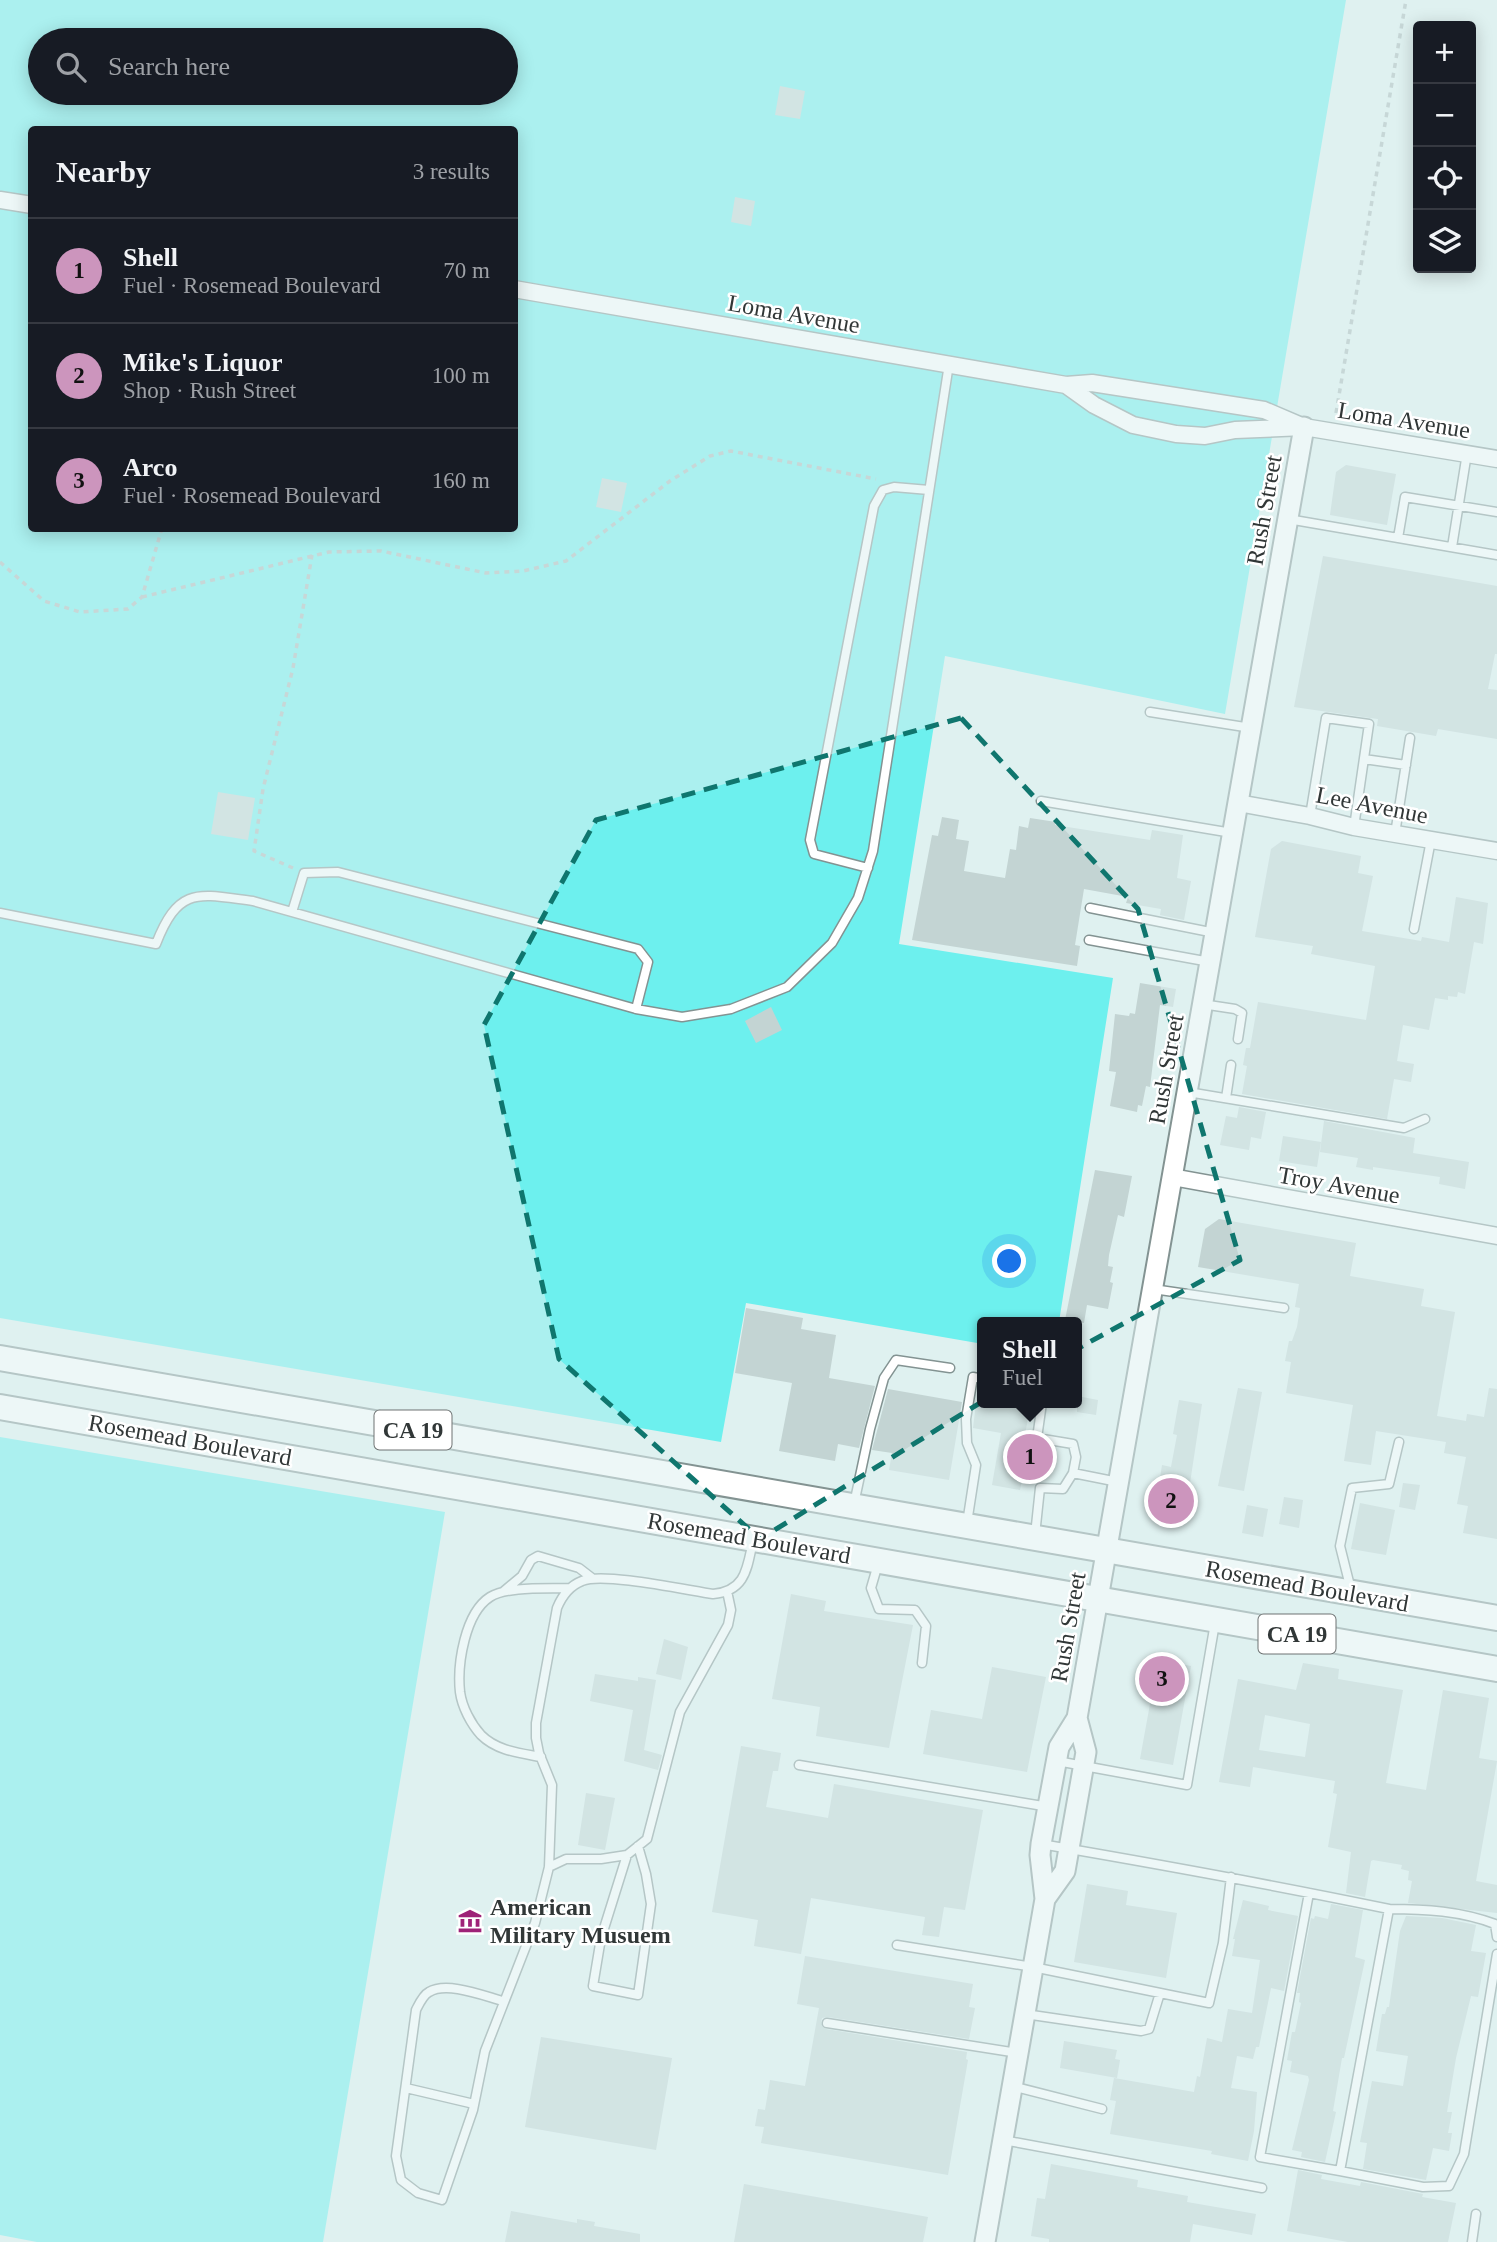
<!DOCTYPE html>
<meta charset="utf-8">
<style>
:root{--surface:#171b24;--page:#20242c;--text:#f1f3f6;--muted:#9ea1a6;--line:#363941;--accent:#cc95bd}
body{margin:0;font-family:Georgia,serif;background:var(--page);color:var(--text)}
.controls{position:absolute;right:21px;top:21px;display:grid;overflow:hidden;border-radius:7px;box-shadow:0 4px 18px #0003}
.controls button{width:63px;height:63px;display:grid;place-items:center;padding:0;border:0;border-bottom:2px solid var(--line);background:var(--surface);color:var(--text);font:35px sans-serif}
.you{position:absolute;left:1010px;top:1262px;width:24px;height:24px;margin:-18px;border:5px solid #fff;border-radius:50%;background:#1a73e8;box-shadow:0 0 0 10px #1a73e833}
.badge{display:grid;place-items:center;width:46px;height:46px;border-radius:50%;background:var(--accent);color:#111;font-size:23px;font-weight:700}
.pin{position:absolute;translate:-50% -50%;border:4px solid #fff;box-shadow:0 2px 7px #0006}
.popup{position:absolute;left:977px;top:1317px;width:105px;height:91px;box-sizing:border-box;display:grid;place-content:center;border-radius:7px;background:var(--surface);filter:drop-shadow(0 2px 5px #0005);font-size:23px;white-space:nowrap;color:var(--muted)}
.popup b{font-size:26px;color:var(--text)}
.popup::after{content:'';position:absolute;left:50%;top:100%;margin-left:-14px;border:14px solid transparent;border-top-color:var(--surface)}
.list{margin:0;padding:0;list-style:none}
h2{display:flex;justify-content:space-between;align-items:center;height:91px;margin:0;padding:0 28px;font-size:30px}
h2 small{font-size:23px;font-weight:400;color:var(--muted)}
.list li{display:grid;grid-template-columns:46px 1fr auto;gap:21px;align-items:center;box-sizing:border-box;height:105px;padding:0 28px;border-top:2px solid var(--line)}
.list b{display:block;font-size:26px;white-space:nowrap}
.list p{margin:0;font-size:23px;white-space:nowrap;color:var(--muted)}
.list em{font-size:23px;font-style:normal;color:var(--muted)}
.icon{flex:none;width:38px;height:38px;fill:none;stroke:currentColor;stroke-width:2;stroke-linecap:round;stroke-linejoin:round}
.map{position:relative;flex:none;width:1497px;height:2242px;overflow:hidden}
.search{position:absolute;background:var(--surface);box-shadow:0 4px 18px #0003;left:28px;top:28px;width:490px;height:77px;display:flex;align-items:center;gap:18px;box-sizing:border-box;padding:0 24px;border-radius:38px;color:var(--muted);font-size:26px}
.panel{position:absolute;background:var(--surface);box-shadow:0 4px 18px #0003;left:28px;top:126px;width:490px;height:406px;border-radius:7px}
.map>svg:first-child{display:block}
.green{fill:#6df0ee;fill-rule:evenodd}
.building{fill:#c3d4d3;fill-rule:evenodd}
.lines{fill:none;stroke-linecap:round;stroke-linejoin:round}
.service-casing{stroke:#839392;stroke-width:11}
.minor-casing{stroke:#839392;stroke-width:19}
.tertiary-casing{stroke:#839392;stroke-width:23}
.primary-casing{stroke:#839392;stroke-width:28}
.path{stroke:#aab9b8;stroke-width:3.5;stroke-dasharray:5 5;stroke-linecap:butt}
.service{stroke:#fff;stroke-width:8}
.minor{stroke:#fff;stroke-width:16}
.tertiary{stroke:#fff;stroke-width:19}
.primary{stroke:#fff;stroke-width:24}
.marked{fill:none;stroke:#0f766e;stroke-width:5;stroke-dasharray:14 9;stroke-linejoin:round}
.labels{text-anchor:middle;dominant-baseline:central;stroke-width:5;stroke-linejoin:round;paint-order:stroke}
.shield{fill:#fff;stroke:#6f7373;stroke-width:2}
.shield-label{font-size:23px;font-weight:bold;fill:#313737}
.street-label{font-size:24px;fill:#313737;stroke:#fff}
.poi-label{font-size:24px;font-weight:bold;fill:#313737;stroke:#fff;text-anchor:start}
</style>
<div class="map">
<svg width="1497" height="2242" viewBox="0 0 1497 2242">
<rect width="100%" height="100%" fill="#dff1f0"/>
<path class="green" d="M0 0H1346L1225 714 945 656 899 944 1113 978 1059 1322H983V1344L746 1303 721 1442 0 1318ZM40 40H506V93H40ZM32 130H514V528H32Z
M0 1437 445 1512 323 2242H37L0 2235Z"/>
<path class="building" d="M780 86 805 91 800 119 775 115Z
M735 197 755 201 751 226 731 222Z
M1346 465 1396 474 1387 525 1330 515 1336 472Z
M602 478 627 483 621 512 596 507Z
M1323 556 1497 586V654H1495L1488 689 1497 690V739L1438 729 1436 736 1377 726 1378 719 1370 718 1294 707Z
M218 792 255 798 248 840 211 834Z
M942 817 959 820 956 839 969 841 964 871 1005 878 1010 849 1016 850 1019 826 1028 828 1030 818 1056 822 1055 825 1150 840 1152 830 1183 835 1177 878 1191 881 1184 920 1160 915 1161 909 1126 903 1128 897 1084 889 1075 945 1080 946 1077 966 912 940 932 835 938 836Z
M1282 841 1361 856 1358 873 1373 876 1362 931 1421 941 1422 937 1449 942 1456 897 1488 903 1483 944 1474 942 1465 994 1458 992 1457 997 1448 996V1000L1435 998 1429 1030 1403 1025 1397 1061 1414 1064 1411 1082 1394 1079 1387 1119 1242 1094 1247 1066 1243 1065 1246 1048H1250L1258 1002 1366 1020 1375 966 1311 954 1313 946 1255 937 1271 849Z
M1140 983 1176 989 1173 1007 1160 1005 1150 1087 1146 1086 1142 1106 1138 1105 1137 1112 1110 1106 1116 1072 1109 1071 1115 1014 1129 1016 1130 1013 1135 1014Z
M771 1007 782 1030 756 1043 745 1021Z
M1239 1107 1266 1112 1261 1139 1251 1137 1249 1150 1220 1145 1226 1116 1237 1118Z
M1324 1121 1415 1138 1413 1153 1469 1162 1465 1189 1439 1184 1440 1177 1373 1167V1170L1356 1167 1358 1158 1320 1152Z
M1283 1136 1321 1142 1317 1167 1279 1161Z
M1095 1170 1132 1176 1124 1217 1118 1215 1109 1255 1108 1266 1113 1267 1110 1282 1113 1283 1108 1309 1087 1305 1084 1323 1065 1320Z
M1219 1219 1356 1243 1350 1276 1424 1289 1421 1306 1455 1312 1437 1416 1466 1421 1467 1414 1484 1417 1489 1388 1497 1389V1539L1463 1533 1468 1506 1457 1504 1466 1457 1444 1453 1446 1442 1376 1431 1371 1465 1344 1461 1353 1405 1286 1393 1291 1362 1285 1361 1289 1341H1292L1297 1327 1300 1308 1295 1307 1299 1284 1198 1267 1205 1229Z
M746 1308 803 1318 801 1329 836 1335 829 1378 875 1386 859 1448 838 1444 835 1461 779 1451 792 1383 735 1373Z
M1238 1388 1262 1392 1244 1491 1218 1486Z
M888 1389 962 1402 949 1480 889 1470 892 1453 872 1450Z
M1077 1396 1098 1400 1096 1415 1077 1412Z
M1179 1400 1202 1404 1185 1516 1155 1511 1162 1465 1171 1467 1177 1435 1173 1434Z
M976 1403H1013L1030 1406 1023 1447 1028 1448 1020 1490 992 1485 1001 1433 973 1428Z
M1403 1483 1420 1485 1415 1510 1399 1507Z
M1284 1497 1303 1500 1299 1528 1279 1524Z
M1360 1503 1395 1510 1386 1555 1351 1549Z
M1247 1505 1268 1509 1263 1537 1242 1533Z
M791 1594 826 1601 824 1611 913 1625 889 1748 816 1736 820 1707 772 1699Z
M664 1639 688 1647 681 1680 656 1674Z
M1158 1660 1191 1666 1173 1765 1140 1759Z
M1303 1663 1339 1669 1338 1679 1403 1690 1386 1783 1426 1790 1443 1690 1489 1698 1479 1758 1497 1761 1476 1881 1497 1885V1913L1408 1903 1412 1881 1408 1880 1409 1871 1401 1869 1402 1865 1373 1860 1371 1861 1365 1897 1346 1893 1351 1852 1328 1847 1337 1794 1333 1793 1335 1781 1253 1767 1250 1787 1219 1782 1238 1679 1296 1690ZM1265 1715 1310 1724 1305 1757 1259 1750Z
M992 1667 1046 1677 1027 1772 923 1754 931 1710 982 1719Z
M595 1674 638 1681V1677L656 1680 644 1750 662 1755 658 1770 624 1761 633 1710 590 1701Z
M741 1746 781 1753 778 1771H773L766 1807 828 1818 834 1784 983 1810 965 1910 944 1907 939 1937 922 1935 925 1917 811 1898 801 1954 754 1946 758 1920 712 1912Z
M586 1793 615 1798 605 1850 578 1845Z
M1087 1884 1128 1891 1126 1905 1177 1913 1166 1978 1074 1962Z
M1243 1900 1269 1906 1268 1910 1298 1916 1284 1991 1271 1988 1259 2047H1256L1253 2059 1237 2056 1231 2088 1257 2092 1254 2131 1248 2161 1211 2154 1212 2151 1110 2134 1116 2101 1110 2100 1114 2078 1194 2092 1197 2076 1200 2077 1207 2038 1222 2042 1228 2009 1252 2013 1260 1960 1232 1956 1235 1939H1233Z
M1331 1904 1363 1910 1355 1957 1365 1960 1344 2058H1342L1333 2111 1336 2112 1325 2162 1301 2157 1302 2152 1292 2150 1309 2080 1308 2076 1290 2072 1292 2061 1287 2060 1292 2032H1295L1301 2003 1299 2002 1300 1993H1297L1311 1918 1314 1919 1315 1916 1328 1919Z
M1406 1916 1442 1918 1476 1925 1471 1951 1486 1953 1478 1997 1471 1996 1456 2058 1447 2112H1452L1448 2133H1452L1449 2151 1433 2148 1426 2180 1363 2169 1367 2143 1360 2142 1372 2081 1403 2086 1408 2056 1376 2051 1382 2014H1385L1387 2007H1389L1400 1931Z
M805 1956 973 1984 969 2007 975 2008 969 2039 828 2017 822 2018 821 2023 826 2029 967 2052 966 2059 968 2060 948 2175 761 2143 764 2127 755 2126 758 2109 765 2110 770 2080 805 2086 819 2008 797 2004Z
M541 2037 672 2058 656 2150 525 2127Z
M1064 2041 1117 2050 1115 2059 1120 2060 1117 2078 1060 2068Z
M1051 2164 1138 2180 1137 2187 1188 2196 1187 2202 1256 2214 1252 2235 1193 2224 1190 2242H1049V2239L1031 2236 1037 2198 1045 2199Z
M1298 2170 1322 2175 1321 2179 1360 2186 1361 2182 1423 2194 1422 2197 1456 2203 1448 2242H1348L1287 2231Z
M744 2184 928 2217 923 2242H734Z
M511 2211 577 2223V2219L595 2222 594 2226 640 2234V2242H505Z"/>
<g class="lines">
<g class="service-casing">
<path id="service" d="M1288 519 1497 555
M1398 538 1405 497 1497 512
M1452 547 1467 453
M1150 712 1251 728
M1364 759 1406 765
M1041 801 1232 833
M1310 816 1326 718 1369 724 1354 827
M1395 834 1410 738
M868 868 814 854 810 840 874 506 883 490 894 487 929 490
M1090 908 1215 933
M292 912 304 873 338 872 638 949 648 962 636 1009
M0 913 156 944C179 885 199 894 253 901L636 1009 682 1017 731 1009 787 987 832 943 858 898 873 851 949 364
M1414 929 1431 840
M1089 940 1210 962
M1202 1004 1235 1009 1242 1013 1238 1039
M1188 1092 1404 1128 1425 1119
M1226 1098 1231 1065
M1153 1289 1284 1308
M1042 1403 1037 1438 1073 1444 1076 1457 1073 1473 1118 1482
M854 1504 870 1429 884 1378 896 1360 950 1368
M967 1523 976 1465 967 1443 966 1419 973 1377 983 1379
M1035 1535 1040 1488 1063 1489 1073 1473
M878 1564 871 1588 879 1609 915 1610 926 1626 922 1663
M1351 1590 1340 1546 1352 1488 1389 1484 1399 1442
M504 1591 522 1576 531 1560 538 1556 579 1568 592 1578
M541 1757C520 1753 497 1751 481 1735 471 1724 462 1707 460 1692 457 1664 465 1613 490 1597 507 1586 548 1589 570 1588
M1057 1761 1187 1785 1215 1623
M799 1765 1049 1807
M1041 1844C1158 1864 1273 1885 1389 1909L1340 2171 1260 2157 1309 1893
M627 1855 601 1938 593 1986 638 1995 651 1904 646 1874 638 1846
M549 1867 566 1859H601L627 1855 647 1839 680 1712 728 1625 731 1610 727 1591
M1389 1909C1425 1909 1461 1911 1495 1924L1497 1937
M897 1945 1033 1967 1209 2003 1223 1943 1231 1877
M503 2001C484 1996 447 1981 429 1992 423 1995 419 2004 416 2010L396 2156 401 2180 418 2193 442 2200 473 2110 485 2051 535 1923 549 1867 552 1785 539 1753 536 1738V1723L557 1608C562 1596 569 1586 582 1581 603 1572 686 1590 713 1594 746 1591 747 1568 753 1541
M1025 2014 1141 2031 1149 2029 1160 1993
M827 2023 1018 2053
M1012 2086 1102 2109
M406 2088 474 2104
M1003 2140 1262 2188
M1340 2171 1423 2187 1449 2186 1464 2154 1497 1954
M1472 2242 1476 2214"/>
</g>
<g class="minor-casing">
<path id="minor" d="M0 200 32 205
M514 289 1066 385 1092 383 1264 410 1304 427
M1066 385 1094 405 1133 425 1176 434 1205 436 1235 430 1304 427 1497 459
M1238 803 1310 816 1354 827 1497 851
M1172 1177 1497 1236"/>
</g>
<g class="tertiary-casing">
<path id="tertiary" d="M1045 1899 1065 1871 1086 1752 1077 1718
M985 2242 1045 1899 1040 1855 1041 1844 1059 1747 1077 1718 1304 427"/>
</g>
<g class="primary-casing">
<path id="primary" d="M0 1358 1497 1618
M0 1407 1497 1669"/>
</g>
<path class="path" d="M1336 413 1406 0
M0 562 44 601 80 612 128 609 142 597 162 528
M142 597 329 552 381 551 486 573 523 571 566 561 670 481 710 456 731 451 876 479
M293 868 254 851 263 789 293 668 312 555"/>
<use href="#service" class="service"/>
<use href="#minor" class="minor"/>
<use href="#tertiary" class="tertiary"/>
<use href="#primary" class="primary"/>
</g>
<path d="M0 0H1497V2242H0ZM961 718 1138 909 1240 1260 996 1393 760 1539 559 1359 484 1025 596 820Z" fill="#dff1f0" fill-opacity=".55" fill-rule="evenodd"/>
<path class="marked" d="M961 718 1138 909 1240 1260 996 1393 760 1539 559 1359 484 1025 596 820Z"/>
<defs>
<g id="museum-bare" transform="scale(1.89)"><path d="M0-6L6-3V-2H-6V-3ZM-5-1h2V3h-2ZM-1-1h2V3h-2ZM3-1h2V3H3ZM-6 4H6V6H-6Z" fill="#9e2278" stroke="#fff" stroke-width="2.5" paint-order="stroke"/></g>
</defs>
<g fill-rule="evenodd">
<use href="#museum-bare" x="470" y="1921"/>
</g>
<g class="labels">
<g class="shield">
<rect x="374.5" y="1410.5" width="77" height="39" rx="5"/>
<rect x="1258.5" y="1614.5" width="77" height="39" rx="5"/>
</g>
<g class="shield-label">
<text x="413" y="1430">CA 19</text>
<text x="1297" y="1634">CA 19</text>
</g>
<g class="street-label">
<text transform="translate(794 314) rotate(10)">Loma Avenue</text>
<text transform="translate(1404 420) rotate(9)">Loma Avenue</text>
<text transform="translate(1264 510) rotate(-80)">Rush Street</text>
<text transform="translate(1372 805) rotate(11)">Lee Avenue</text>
<text transform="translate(1166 1069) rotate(-80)">Rush Street</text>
<text transform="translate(1339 1185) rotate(10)">Troy Avenue</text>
<text transform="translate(190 1440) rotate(10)">Rosemead Boulevard</text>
<text transform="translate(749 1538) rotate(10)">Rosemead Boulevard</text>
<text transform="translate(1307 1586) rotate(10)">Rosemead Boulevard</text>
<text transform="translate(1068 1627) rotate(-80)">Rush Street</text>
</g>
<g class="poi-label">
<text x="490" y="1907">American<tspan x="490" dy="28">Military Musuem</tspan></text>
</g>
</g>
</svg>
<div class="controls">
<button>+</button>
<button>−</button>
<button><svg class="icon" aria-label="locate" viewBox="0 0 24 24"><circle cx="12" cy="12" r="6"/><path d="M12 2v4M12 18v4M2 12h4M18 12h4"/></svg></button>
<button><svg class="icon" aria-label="layers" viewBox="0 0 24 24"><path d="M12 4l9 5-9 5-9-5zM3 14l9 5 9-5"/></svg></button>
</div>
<div class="you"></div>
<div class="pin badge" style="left:1030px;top:1457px">1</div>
<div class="popup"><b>Shell</b>Fuel</div>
<div class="pin badge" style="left:1171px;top:1501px">2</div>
<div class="pin badge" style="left:1162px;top:1679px">3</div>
<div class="search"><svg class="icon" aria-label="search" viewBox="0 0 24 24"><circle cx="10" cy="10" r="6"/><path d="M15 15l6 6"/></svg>Search here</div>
<section class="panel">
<h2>Nearby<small>3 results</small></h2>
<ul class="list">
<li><span class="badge">1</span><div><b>Shell</b><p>Fuel · Rosemead Boulevard</p></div><em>70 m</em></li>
<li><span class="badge">2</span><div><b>Mike's Liquor</b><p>Shop · Rush Street</p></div><em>100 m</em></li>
<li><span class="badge">3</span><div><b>Arco</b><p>Fuel · Rosemead Boulevard</p></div><em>160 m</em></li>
</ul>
</section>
</div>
